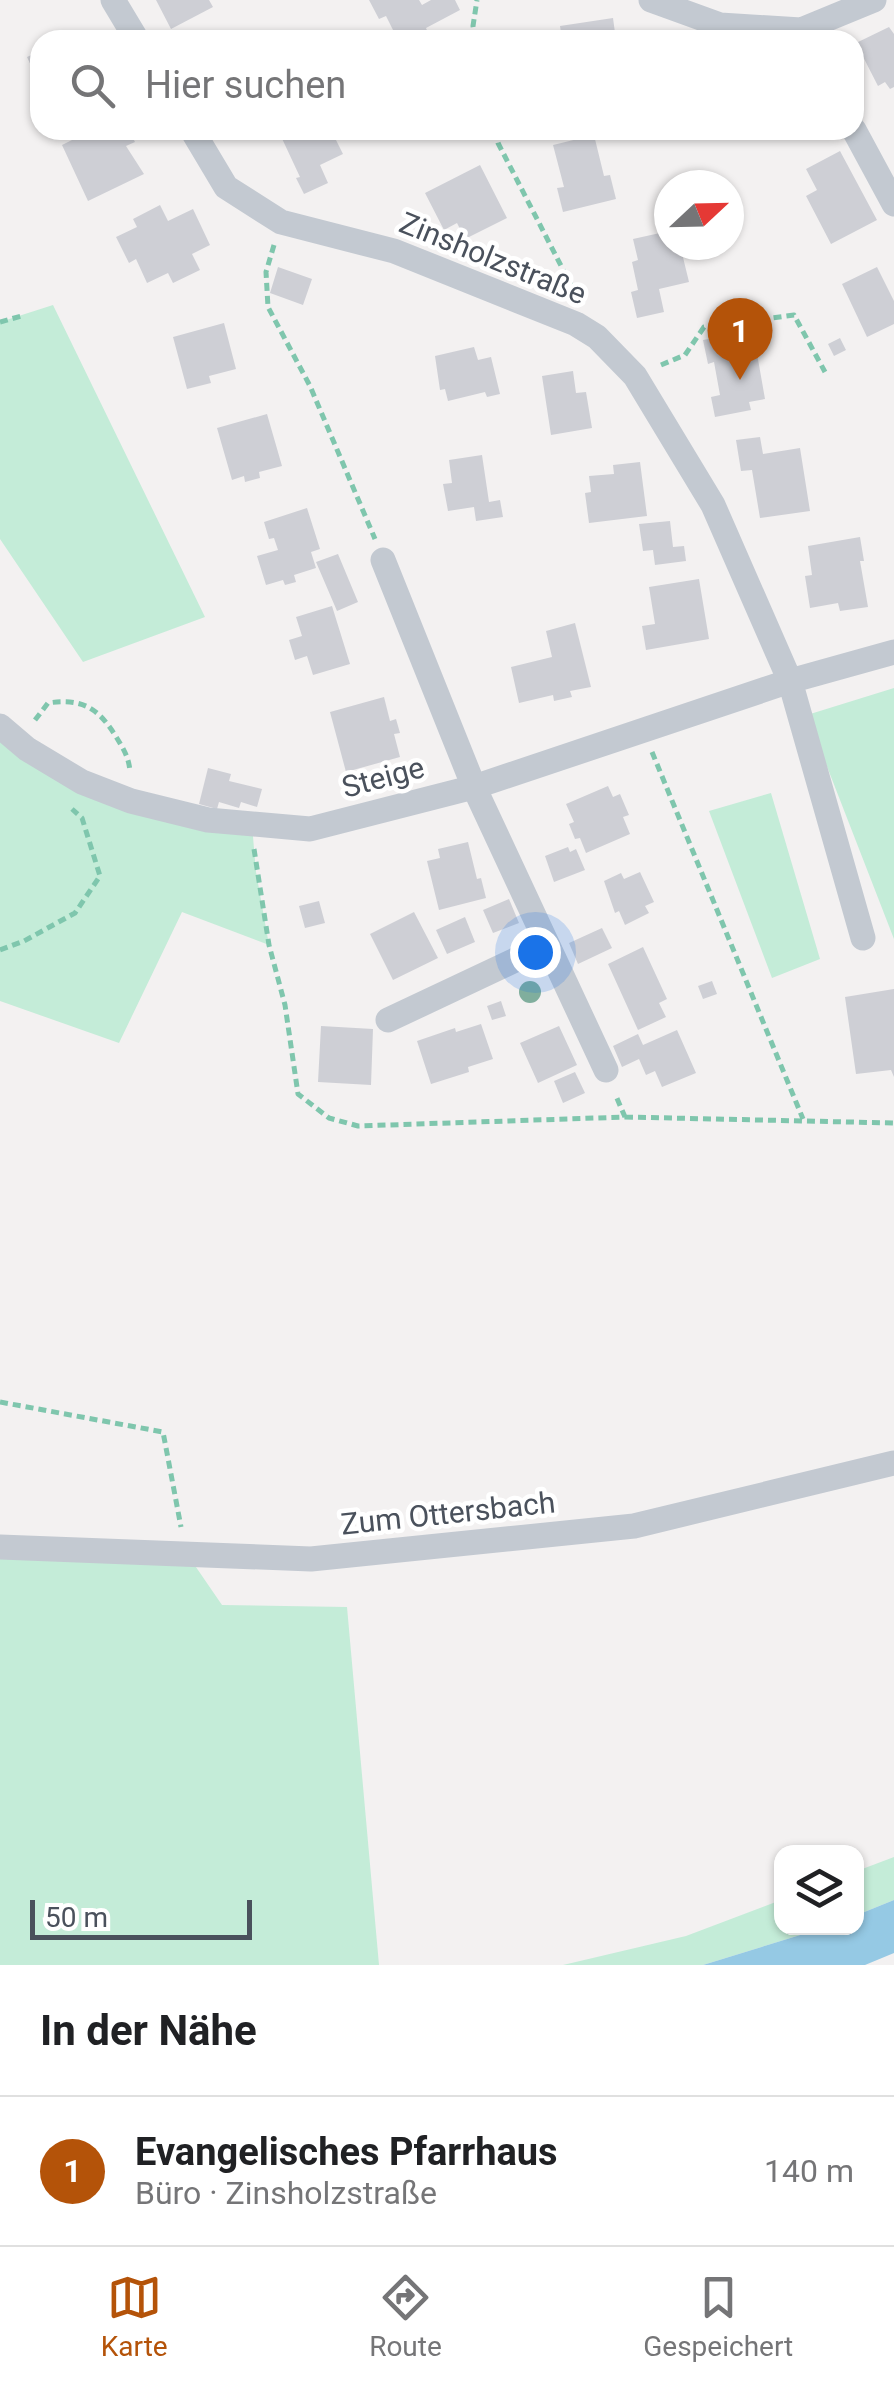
<!DOCTYPE html>
<html lang="de">
<meta charset="utf-8">
<style>
:root{--surface:#fff;--page:#f2f2f2;--text:#202124;--muted:#757577;--line:#e0e0e0;--accent:#b45309}
body{margin:0;font-family:Roboto,sans-serif;background:var(--page);color:var(--text)}
.controls{position:absolute;right:30px;bottom:30px;display:grid;overflow:hidden;border-radius:20px;box-shadow:0 2px 8px #0004}
.controls button{width:90px;height:90px;display:grid;place-items:center;padding:0;border:0;border-bottom:2px solid var(--line);background:var(--surface);color:var(--text);font:50px sans-serif}
.compass{position:absolute;left:654px;top:170px;width:90px;height:90px;border-radius:50%;background:var(--surface);box-shadow:0 2px 8px #0004;rotate:68deg}
.scale{position:absolute;left:30px;bottom:25px;width:222px;box-sizing:border-box;padding-left:10px;border:5px solid #4a515c;border-top:0;font-size:28px;line-height:35px;white-space:nowrap;color:#4a515c;-webkit-text-stroke:8px #fff;paint-order:stroke}
.you{position:absolute;left:535px;top:952px;width:35px;height:35px;margin:-25px;border:8px solid #fff;border-radius:50%;background:#1a73e8;box-shadow:0 0 0 15px #1a73e833}
.badge{display:grid;place-items:center;width:65px;height:65px;border-radius:50%;background:var(--accent);color:#fff;font-size:32px;font-weight:700}
.pin{position:absolute;translate:-50% -82px;filter:drop-shadow(0 2px 5px #0008)}
.pin::after{content:'';position:absolute;top:52px;width:35px;height:30px;background:inherit;clip-path:polygon(0 0,100% 0,50% 100%)}
.list{margin:0;padding:0;list-style:none}
h2{display:flex;justify-content:space-between;align-items:center;height:130px;margin:0;padding:0 40px;font-size:42px}
h2 small{font-size:32px;font-weight:400;color:var(--muted)}
.list li{display:grid;grid-template-columns:65px 1fr auto;gap:30px;align-items:center;box-sizing:border-box;height:150px;padding:0 40px;border-top:2px solid var(--line)}
.list b{display:block;font-size:38px;white-space:nowrap}
.list p{margin:0;font-size:32px;white-space:nowrap;color:var(--muted)}
.list em{font-size:32px;font-style:normal;color:var(--muted)}
.icon{flex:none;width:55px;height:55px;fill:none;stroke:currentColor;stroke-width:2;stroke-linecap:round;stroke-linejoin:round}
.map{position:relative;flex:none;width:894px;height:1965px;overflow:hidden}
.search{position:absolute;background:var(--surface);box-shadow:0 2px 8px #0004;left:30px;right:30px;top:30px;height:110px;display:flex;align-items:center;gap:25px;box-sizing:border-box;padding:0 35px;border-radius:30px;color:var(--muted);font-size:38px}
.sheet{height:280px;background:var(--surface)}
nav{display:flex;justify-content:space-around;align-items:center;box-sizing:border-box;height:140px;border-top:2px solid var(--line);background:var(--surface);font-size:28px;color:var(--muted)}
nav a{display:grid;justify-items:center;gap:5px}
nav .on{color:var(--accent)}
.map>svg:first-child{display:block}
.green{fill:#c4ecd8}
.water{fill:#95c9e4}
.building{fill:#cecfd5}
.lines{fill:none;stroke-linecap:round;stroke-linejoin:round}
.path{stroke:#7fc6ad;stroke-width:5;stroke-dasharray:8 5;stroke-linecap:butt}
.minor{stroke:#c3c9d1;stroke-width:25}
.tree{fill:#80ae9d}
.labels{text-anchor:middle;dominant-baseline:central;stroke-width:9;stroke-linejoin:round;paint-order:stroke}
.street-label{font-size:30px;fill:#4a515c;stroke:#fff}
</style>
<div class="map">
<svg width="894" height="1965" viewBox="0 0 894 1965">
<rect width="100%" height="100%" fill="#f3f1f1"/>
<path class="green" d="M53 305 205 617 83 662 0 539V322Z
M894 688V939L807 715Z
M0 726 82 782 252 825 256 872 269 945 182 912 119 1043 0 1001Z
M771 793 820 959 772 978 709 811Z
M0 1547 187 1554 222 1605 347 1607 379 1965H0Z
M894 1857V1900L857 1915V1871Z
M781 1900 782 1928H823L703 1965H563L686 1936Z"/>
<path class="water" d="M894 1900V1953L865 1965H703L823 1928H856L857 1915Z"/>
<path class="building" d="M156 0H209L213 7 171 29Z
M369 0H419L422 5 431 0H455L460 10 426 28 428 33 418 38 415 33 398 40 386 16 379 19Z
M613 18 616 40H562L560 26Z
M889 27 894 34V87L890 89 885 82 878 86 856 43Z
M40 51V85L27 57Z
M92 130H129L135 142 126 146 144 174 88 201 62 145Z
M278 130H331L343 154 320 165 328 183 304 194 296 178 300 177Z
M594 135 604 176 610 175 616 199 563 212 557 188 564 187 553 145Z
M840 151 877 220 831 244 806 196 817 190 806 169Z
M480 165 507 218 465 239 457 223 444 230 425 193Z
M160 205 168 221 193 209 210 245 192 254 200 270 173 283 168 273 147 283 136 259 129 263 116 237 137 227 133 219Z
M669 231V245H680L689 282 659 289 664 312 637 318 631 292 638 290 632 262 638 260 633 239Z
M278 267 312 279 303 305 270 293Z
M877 267 894 301V324L867 337 842 284Z
M224 323 236 369 209 376 211 383 187 389 173 337Z
M753 331 765 399 749 402 751 410 715 417 711 397 720 395 714 362 708 364 703 340Z
M840 338 846 350 834 356 828 344Z
M474 347 478 360 491 357 500 394 487 397 485 392 448 401 445 389 440 390 435 356Z
M573 371 576 393 586 392 592 428 551 435 542 376Z
M267 414 282 466 259 472 260 478 245 482 244 476 232 480 217 428Z
M760 437 763 454 800 448 810 511 760 518 752 470 741 471 736 440Z
M482 455 489 502 500 500 503 517 476 521 474 507 448 511 443 484 452 483 449 460Z
M640 462 647 516 589 523 585 493 591 492 589 476 614 474 613 465Z
M307 508 320 549 311 552 316 568 294 575 296 582 285 585 283 580 266 585 257 556 278 550 274 538 269 539 264 522Z
M670 521 673 547 684 546 686 561 655 565 653 550 643 551 639 524Z
M860 537 864 561H860L868 607 840 611 838 603 810 608 805 576 812 575 808 546Z
M338 554 358 602 337 611 316 562Z
M699 579 709 639 646 650 642 626 655 624 649 587Z
M332 606 350 664 313 675 307 656 295 660 289 640 302 636 296 617Z
M575 623 591 687 570 691 572 697 554 701 553 695 519 703 511 667 552 657 546 631Z
M384 697 390 721 396 719 400 733 394 734 400 757 346 772 330 712Z
M208 768 231 774 229 781 262 789 257 807 241 802 239 808 219 802 217 809 199 804Z
M608 786 613 797 620 794 629 815 623 817 630 834 586 853 580 838 575 839 569 824 574 822 566 804Z
M468 842 477 879 481 878 486 898 439 910 427 861 440 858 438 849Z
M568 847 570 852 576 849 585 870 554 882 545 856Z
M640 872 654 902 645 906 649 913 625 925 619 911 615 913 604 881 621 873 624 879Z
M509 899 519 923 493 933 483 910Z
M319 901 325 923 305 928 299 906Z
M414 912 438 958 393 980 370 934Z
M465 917 475 942 447 954 436 930Z
M602 928 612 948 578 964 569 943Z
M643 947 667 999 659 1003 666 1017 638 1030 608 964Z
M712 981 717 994 703 999 698 986Z
M894 989V1077L891 1070 856 1074 845 997Z
M501 1001 506 1016 492 1020 487 1006Z
M481 1024 493 1059 468 1067 469 1072 431 1084 417 1041 455 1028 456 1032Z
M321 1026 373 1029 371 1085 318 1082Z
M559 1026 577 1065 538 1083 520 1043Z
M677 1030 696 1073 662 1087 655 1071 646 1075 639 1059 622 1067 613 1046 638 1034 643 1045Z
M575 1072 585 1093 563 1103 554 1081Z"/>
<g class="lines">
<path class="path" d="M475 40 473 26 477 0
M495 130 498 143 575 293
M274 245 266 272 268 307 310 386 375 539
M0 322 25 315
M661 365 685 355 704 327 794 315 825 372
M35 720 48 703C82 698 98 708 115 735 123 748 129 757 130 772
M652 752 803 1119
M254 849 269 945 285 1005 298 1094 329 1118 358 1126 625 1117 616 1096
M0 950 24 941 75 913 100 876 82 818 72 809
M625 1117 894 1123
M0 1402 163 1432 181 1527"/>
<path class="minor" d="M113 0 137 40
M651 0 720 25 801 30 806 40
M801 30 874 0
M192 130 226 187 281 222 394 251 576 324 597 337 635 376 713 505 790 681 863 938
M854 130 894 204
M383 560 474 787 606 1070
M0 726 27 749 82 782 131 801 208 820 310 829 474 787 790 681 894 652
M388 1020 547 945
M0 1547 311 1559 634 1526 894 1463"/>
</g>
<circle class="tree" cx="530" cy="992" r="11"/>
<g class="labels">
<g class="street-label">
<text transform="translate(493 258) rotate(22)">Zinsholzstraße</text>
<text transform="translate(383 777) rotate(-15)">Steige</text>
<text transform="translate(448 1513) rotate(-6)">Zum Ottersbach</text>
</g>
</g>
</svg>
<div class="controls">
<button><svg class="icon" aria-label="layers" viewBox="0 0 24 24"><path d="M12 4l9 5-9 5-9-5zM3 14l9 5 9-5"/></svg></button>
</div>
<svg class="compass" viewBox="-18 -18 36 36"><path d="M0-13l5 13h-10z" fill="#e53935"/><path d="M0 13l5-13h-10z" fill="#757577"/></svg>
<div class="scale">50 m</div>
<div class="you"></div>
<div class="pin badge" style="left:740px;top:380px">1</div>
<div class="search"><svg class="icon" aria-label="search" viewBox="0 0 24 24"><circle cx="10" cy="10" r="6"/><path d="M15 15l6 6"/></svg>Hier suchen</div>
</div>
<section class="sheet">
<h2>In der Nähe<small></small></h2>
<ul class="list">
<li><span class="badge">1</span><div><b>Evangelisches Pfarrhaus</b><p>Büro · Zinsholzstraße</p></div><em>140 m</em></li>
</ul>
</section>
<nav>
<a class="on"><svg class="icon" aria-label="map" viewBox="0 0 24 24"><path d="M3 6l6-2 6 2 6-2v14l-6 2-6-2-6 2zM9 4v14M15 6v14"/></svg>Karte</a>
<a><svg class="icon" aria-label="directions" viewBox="0 0 24 24"><path d="M12 3l9 9-9 9-9-9zM9 14v-3h6M13 9l2 2-2 2"/></svg>Route</a>
<a><svg class="icon" aria-label="saved" viewBox="0 0 24 24"><path d="M7 4h10v16l-5-4-5 4z"/></svg>Gespeichert</a>
</nav>
